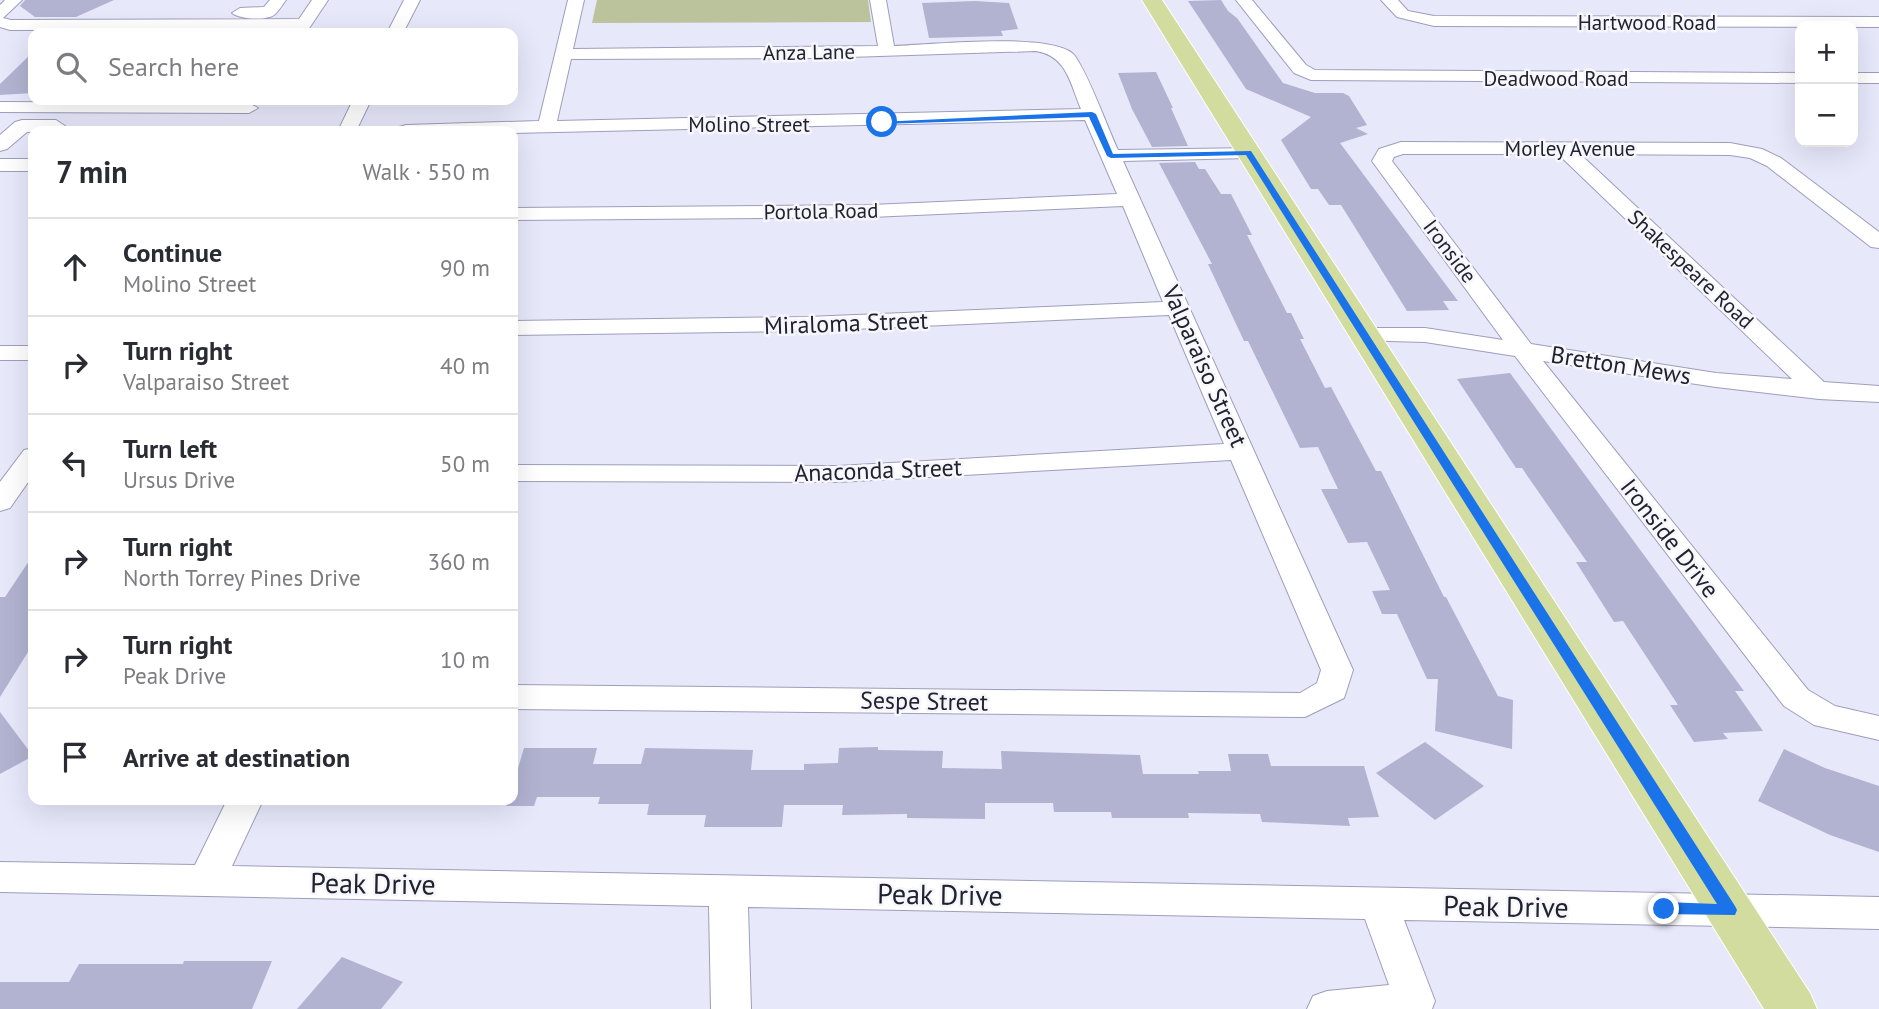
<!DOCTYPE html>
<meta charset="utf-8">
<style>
:root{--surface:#fff;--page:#f7f7f7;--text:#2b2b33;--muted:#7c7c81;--line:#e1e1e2}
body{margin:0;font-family:"PT Sans",sans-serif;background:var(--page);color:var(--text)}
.controls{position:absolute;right:21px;top:21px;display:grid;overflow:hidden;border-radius:14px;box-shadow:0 7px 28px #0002}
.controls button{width:63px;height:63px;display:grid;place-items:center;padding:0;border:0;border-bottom:2px solid var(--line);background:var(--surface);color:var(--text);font:35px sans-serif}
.stop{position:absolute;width:21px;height:21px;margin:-16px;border:5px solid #1a73e8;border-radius:50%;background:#fff}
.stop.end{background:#1a73e8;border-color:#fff;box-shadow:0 2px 7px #0008}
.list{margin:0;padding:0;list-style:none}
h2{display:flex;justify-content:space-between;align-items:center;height:91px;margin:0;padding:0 28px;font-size:30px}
h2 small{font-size:23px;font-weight:400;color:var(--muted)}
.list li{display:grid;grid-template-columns:46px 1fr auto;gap:21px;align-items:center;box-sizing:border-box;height:98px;padding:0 28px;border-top:2px solid var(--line)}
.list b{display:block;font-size:26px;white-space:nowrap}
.list p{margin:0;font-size:23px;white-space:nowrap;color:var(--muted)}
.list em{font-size:23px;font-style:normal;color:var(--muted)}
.icon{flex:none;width:38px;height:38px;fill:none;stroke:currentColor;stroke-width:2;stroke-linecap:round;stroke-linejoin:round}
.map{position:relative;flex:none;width:1879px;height:1009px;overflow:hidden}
.search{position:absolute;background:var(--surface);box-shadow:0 7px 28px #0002;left:28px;top:28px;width:490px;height:77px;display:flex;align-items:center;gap:18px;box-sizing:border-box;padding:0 24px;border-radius:14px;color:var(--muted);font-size:26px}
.panel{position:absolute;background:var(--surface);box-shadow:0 7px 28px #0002;left:28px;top:126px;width:490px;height:679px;border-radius:14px}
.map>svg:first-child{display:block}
.green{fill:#bbc39d}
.building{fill:#b2b3d1}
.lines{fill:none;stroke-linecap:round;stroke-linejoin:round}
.minor-casing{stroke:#9d9ebb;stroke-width:2}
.major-casing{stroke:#fff;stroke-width:2}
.minor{fill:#fff;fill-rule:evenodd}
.major{fill:#d1dc9e;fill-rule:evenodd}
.route{fill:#1a73e8}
.labels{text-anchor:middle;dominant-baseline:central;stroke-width:5;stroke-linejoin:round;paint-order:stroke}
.far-street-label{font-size:21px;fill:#21222d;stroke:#f6f6fc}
.street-label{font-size:24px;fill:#21222d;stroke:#f6f6fc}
.near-street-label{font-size:28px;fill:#21222d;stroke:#f6f6fc}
</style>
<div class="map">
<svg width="1879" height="1009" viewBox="0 0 1879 1009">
<rect width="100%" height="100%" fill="#e7e8fa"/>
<path class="green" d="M597 0H868L871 22 592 23Z"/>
<path class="building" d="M25 0H114L76 17H35L20 6Z
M1221 0 1228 11 1237 18 1283 83 1315 93H1343L1349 96 1367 125 1356 128 1368 134 1340 143 1458 301H1443L1449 310 1407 311 1341 205H1329L1318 189H1311L1281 140 1311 117 1246 89 1188 1Z
M975 1 1009 3 1018 29 1001 31 1003 36 929 38 922 3Z
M33 52V93L0 95V84Z
M1156 72 1173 108H1171L1188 146 1152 147 1132 109 1118 73Z
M1195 162 1199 169H1205L1221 194H1231L1252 235H1247L1287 313H1291L1304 339H1300L1325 388 1331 387 1376 471H1381L1444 597H1446L1498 696 1513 700 1512 749 1435 731 1438 679H1427L1397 614H1382L1372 591 1390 590 1367 542 1348 543 1321 489H1338L1318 447 1300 448 1248 341H1244L1208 264H1212L1159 163Z
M1510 373 1744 691H1735L1763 731 1723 733 1728 739 1694 742 1670 705H1678L1623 621 1614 622 1576 562H1587L1522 468H1516L1457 379Z
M33 555V644L0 697V597H5Z
M0 712 33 756 0 774Z
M1425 742 1484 786 1435 820 1376 773Z
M878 747V750L943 751 942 768 1002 769 1001 751 1140 755 1143 774H1199L1198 771H1231L1228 754H1268L1271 766H1364L1379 817 1348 818 1350 826 1262 822 1260 814 1188 813 1189 818H1112L1111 812H1054L1053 803H985V819L907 818V814L842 815 843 805H784L782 827H704L706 815H647L649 804H598L600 797H537L534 806H506L508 800H513V785L524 748H597L593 764H641L645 748 753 750 751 770H804V764L838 763 839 748Z
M1784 749 1825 768 1879 786V852L1830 835 1758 801Z
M342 957 403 982 381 1009H297Z
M184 961H272L252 1009H0V982H69L79 964H183Z"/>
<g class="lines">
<g class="minor-casing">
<path id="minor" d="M5 0H22L3 18 11 20 299 19 312 0H328L306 33H290L293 29 10 30 0 27V5Z
M270 0H286C283 4 278 12 274 15 265 21 239 19 232 13L240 8 264 7Z
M404 0H420L403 33H387Z
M568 0H584L573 49 878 46 870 0H886L894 46C927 45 1057 31 1075 56 1090 78 1106 124 1118 150L1255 148 1258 152 1255 156 1248 158 1123 161 1353 670 1344 698 1305 717 513 709V685L1300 693 1317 683 1321 670 1231 460 838 482 513 481V465L838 466 1224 444 1169 315 808 331 513 335V321L808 317 1163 302 1123 206 871 217 513 220V208L871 205 1117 194 1085 120 513 133 397 131 399 127 406 125 539 121ZM1036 51C1067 56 1070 83 1081 109L557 121 571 59 818 58Z
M1236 0H1252L1306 65 1315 70 1800 73V83L1311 80 1294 73Z
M1381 0H1398L1408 11 1434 16 1879 17V27L1434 26 1397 17Z
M1853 73H1879V83H1853Z
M353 100H371L356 131H338Z
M0 102 249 103 258 108 249 113 0 112Z
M22 120H56L65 126 57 131 27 132 7 149 0 151V135L15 122Z
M1401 142 1730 143 1762 149 1781 158 1879 232V248L1871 247 1767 166 1750 158 1730 155 1580 154 1824 382 1879 386V402L1819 399 1716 387 1543 361 1808 690 1835 706 1879 716V740L1814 725 1784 706 1515 356 1425 342 1355 340 1351 335 1355 330 1363 328H1425L1503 340 1372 161 1379 149ZM1403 154H1558L1792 379 1716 373 1531 344 1392 161 1394 157Z
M0 159H33V171H0Z
M0 346H33V360H0Z
M33 448V475L10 508 0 511V482L24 450Z
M227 800H263L232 866 1879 897V929L1404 920 1435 1001 1432 1009H1307L1313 996 1327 991 1389 985 1365 919 748 907 751 1009H711L709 906 0 892V862L195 865Z"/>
</g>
<g class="major-casing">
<path id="major" d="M1142 0H1162L1810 993 1817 1009H1764Z"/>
</g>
<use href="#minor" class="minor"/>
<use href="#major" class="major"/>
</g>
<path class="route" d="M1092 112 1096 114 1113 154 1251 151 1735 906 1737 910 1735 915 1658 914 1656 909 1658 904 1664 902 1717 904 1246 155 1111 158 1107 156 1089 117 882 124 878 122Z"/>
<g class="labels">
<g class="far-street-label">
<text x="1647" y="22">Hartwood Road</text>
<text transform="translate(809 52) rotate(-1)">Anza Lane</text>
<text x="1556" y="78">Deadwood Road</text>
<text x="749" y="124">Molino Street</text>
<text x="1570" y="148">Morley Avenue</text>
<text transform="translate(821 211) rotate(-1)">Portola Road</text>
<text transform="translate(1450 251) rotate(53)">Ironside</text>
<text transform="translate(1691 269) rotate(43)">Shakespeare Road</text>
</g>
<g class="street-label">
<text transform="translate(846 323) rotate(-2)">Miraloma Street</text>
<text transform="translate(1621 365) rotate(9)">Bretton Mews</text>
<text transform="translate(1205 366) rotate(66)">Valparaiso Street</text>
<text transform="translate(878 470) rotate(-2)">Anaconda Street</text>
<text transform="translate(1670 538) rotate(52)">Ironside Drive</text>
<text transform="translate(924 701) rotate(1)">Sespe Street</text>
</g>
<g class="near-street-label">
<text transform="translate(373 883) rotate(1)">Peak Drive</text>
<text transform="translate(940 894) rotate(1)">Peak Drive</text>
<text transform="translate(1506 906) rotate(1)">Peak Drive</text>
</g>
</g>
</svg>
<div class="controls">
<button>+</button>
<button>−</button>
</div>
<div class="stop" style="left:882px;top:122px"></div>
<div class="stop end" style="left:1664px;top:909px"></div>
<div class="search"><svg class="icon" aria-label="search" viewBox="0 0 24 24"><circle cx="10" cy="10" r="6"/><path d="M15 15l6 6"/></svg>Search here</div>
<section class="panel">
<h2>7 min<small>Walk · 550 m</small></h2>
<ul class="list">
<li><svg class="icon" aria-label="ahead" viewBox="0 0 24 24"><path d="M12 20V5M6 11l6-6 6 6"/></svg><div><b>Continue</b><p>Molino Street</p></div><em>90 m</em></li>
<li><svg class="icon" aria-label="right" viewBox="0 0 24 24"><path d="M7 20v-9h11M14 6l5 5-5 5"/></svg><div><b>Turn right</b><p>Valparaiso Street</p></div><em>40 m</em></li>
<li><svg class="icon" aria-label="left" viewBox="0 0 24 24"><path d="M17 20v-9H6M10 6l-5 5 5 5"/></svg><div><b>Turn left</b><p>Ursus Drive</p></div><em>50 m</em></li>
<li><svg class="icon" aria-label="right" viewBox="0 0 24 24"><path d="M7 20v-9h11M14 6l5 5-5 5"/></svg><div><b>Turn right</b><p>North Torrey Pines Drive</p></div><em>360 m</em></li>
<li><svg class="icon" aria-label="right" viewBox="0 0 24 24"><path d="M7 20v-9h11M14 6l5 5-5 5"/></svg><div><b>Turn right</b><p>Peak Drive</p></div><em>10 m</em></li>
<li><svg class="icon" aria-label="arrive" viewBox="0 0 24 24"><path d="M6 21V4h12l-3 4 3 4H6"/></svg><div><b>Arrive at destination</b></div></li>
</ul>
</section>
</div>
